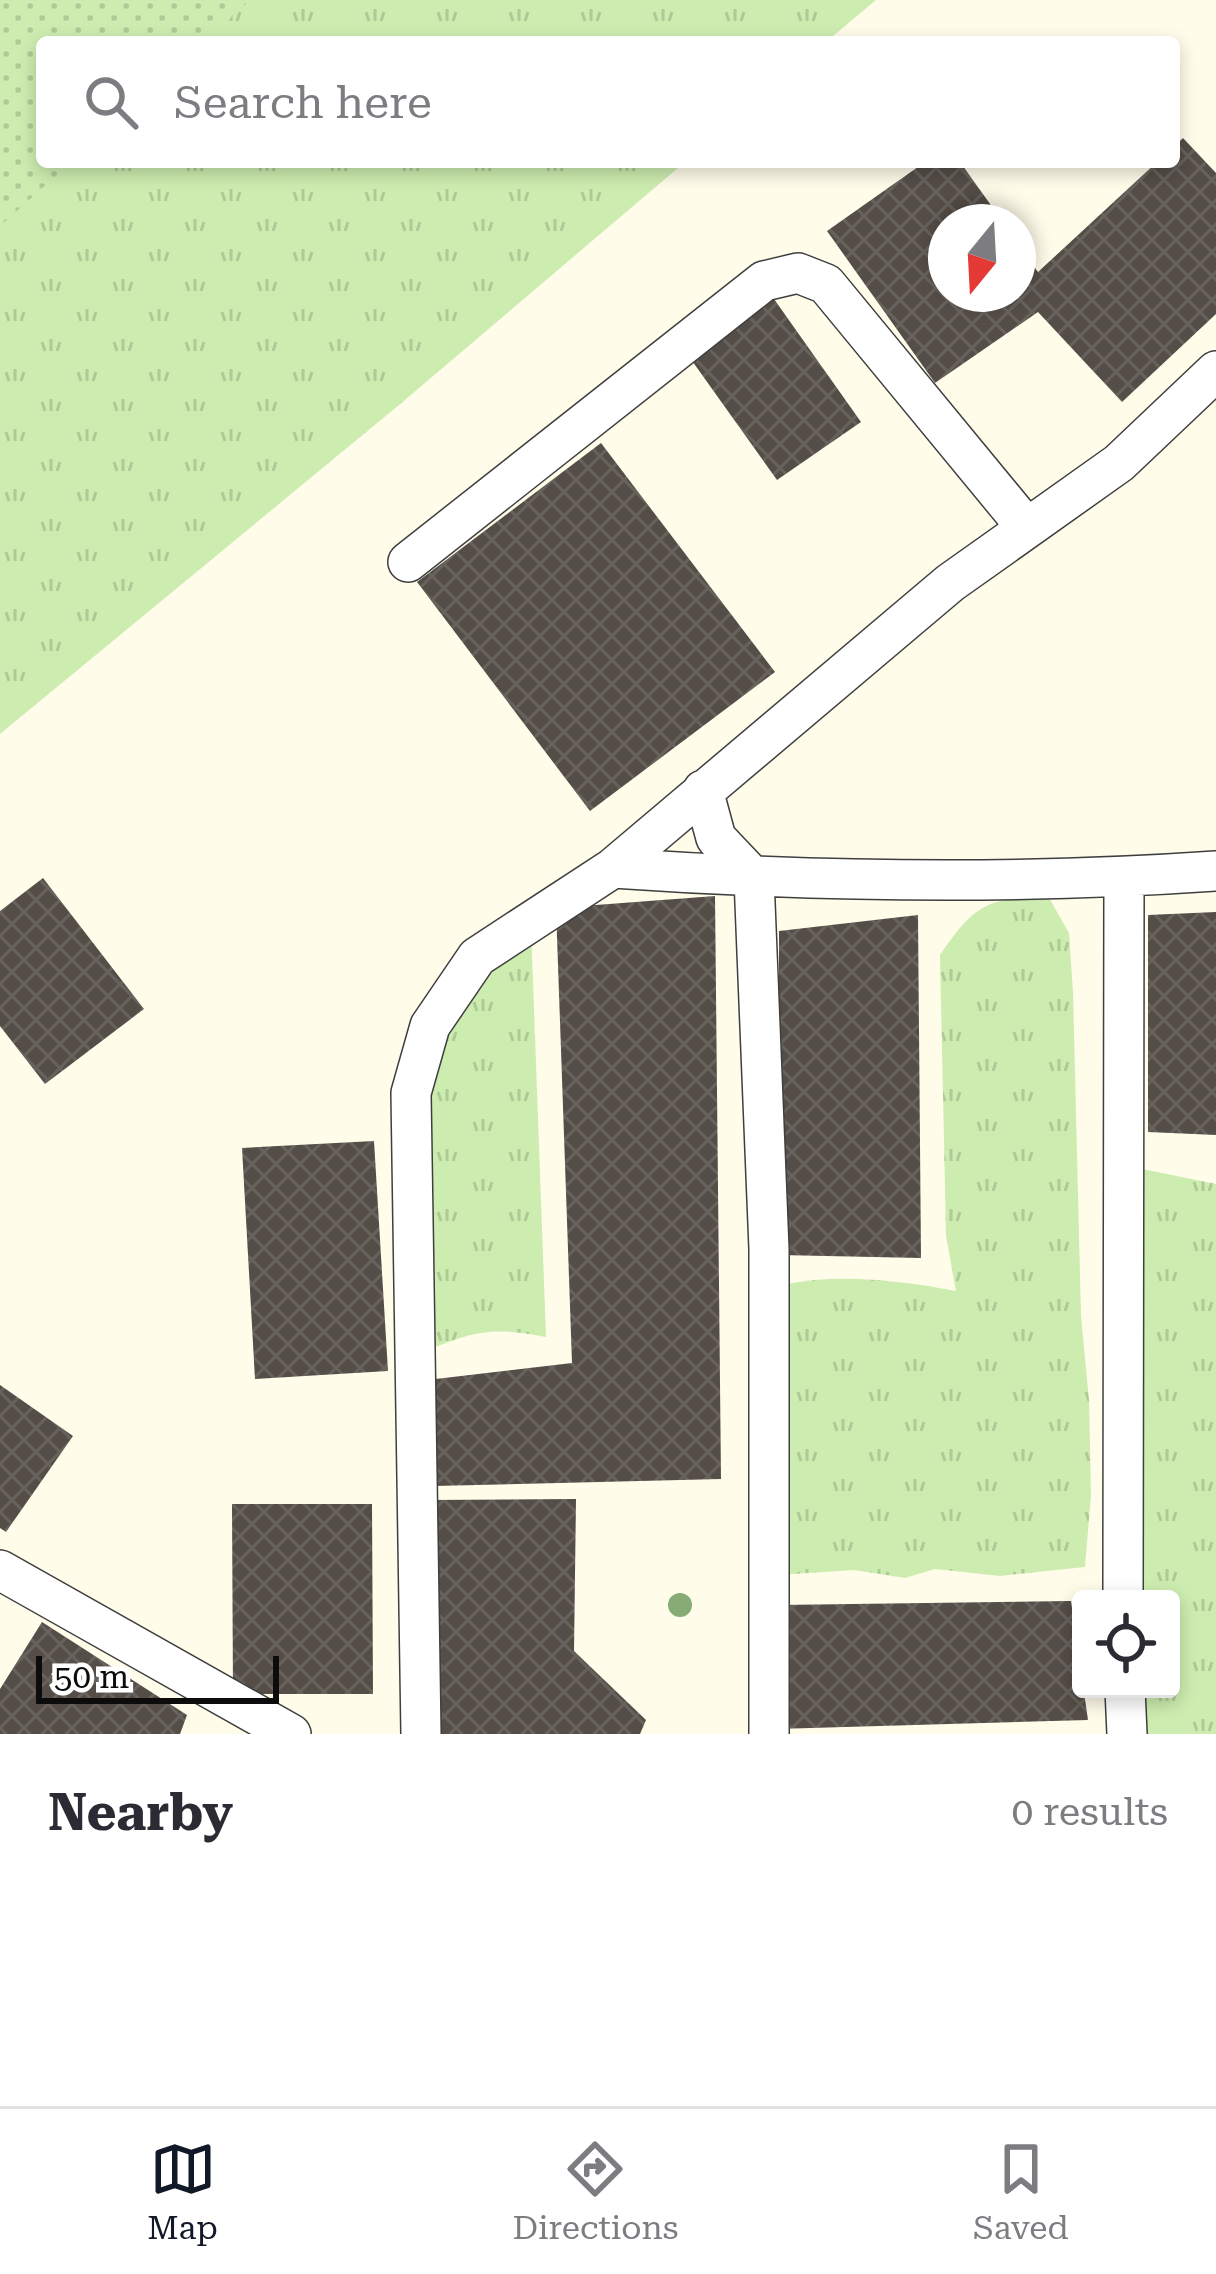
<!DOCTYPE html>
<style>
:root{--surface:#fff;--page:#f7f7f7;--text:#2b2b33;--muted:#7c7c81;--line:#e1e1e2;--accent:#111827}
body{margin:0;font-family:"Roboto Serif",serif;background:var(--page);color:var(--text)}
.controls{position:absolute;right:36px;bottom:36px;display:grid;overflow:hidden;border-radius:12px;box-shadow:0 6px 18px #0003}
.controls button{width:108px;height:108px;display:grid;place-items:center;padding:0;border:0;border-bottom:3px solid var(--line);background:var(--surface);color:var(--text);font:60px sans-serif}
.compass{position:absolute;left:928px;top:204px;width:108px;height:108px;border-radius:50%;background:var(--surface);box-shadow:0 6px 18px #0003;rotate:198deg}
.scale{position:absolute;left:36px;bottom:30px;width:243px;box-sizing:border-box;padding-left:12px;border:6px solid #0c0c0c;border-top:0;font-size:33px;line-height:42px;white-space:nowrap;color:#0c0c0c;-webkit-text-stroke:9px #fff;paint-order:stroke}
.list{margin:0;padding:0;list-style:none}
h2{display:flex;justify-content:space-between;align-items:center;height:156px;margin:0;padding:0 48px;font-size:51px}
h2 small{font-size:39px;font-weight:400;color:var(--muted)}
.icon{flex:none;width:66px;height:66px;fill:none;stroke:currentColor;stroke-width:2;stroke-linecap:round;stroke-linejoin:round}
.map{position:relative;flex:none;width:1216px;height:1734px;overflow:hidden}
.search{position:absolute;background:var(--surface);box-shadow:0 6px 18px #0003;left:36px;right:36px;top:36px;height:132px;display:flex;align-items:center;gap:30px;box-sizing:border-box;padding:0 42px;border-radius:12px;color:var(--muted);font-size:45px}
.sheet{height:372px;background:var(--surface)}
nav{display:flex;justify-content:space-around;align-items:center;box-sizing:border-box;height:168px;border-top:3px solid var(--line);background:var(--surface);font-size:33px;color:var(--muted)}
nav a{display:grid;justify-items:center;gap:6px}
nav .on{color:var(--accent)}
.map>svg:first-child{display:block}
.grass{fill:url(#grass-tufts)}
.park{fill:url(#park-dots)}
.building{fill:url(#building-cross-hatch)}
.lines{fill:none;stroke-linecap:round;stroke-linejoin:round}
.minor-casing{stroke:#3f3f3f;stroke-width:42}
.minor{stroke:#fff;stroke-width:39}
.tree{fill:#86ab75}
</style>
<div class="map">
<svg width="1216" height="1734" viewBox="0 0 1216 1734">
<defs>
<pattern id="grass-tufts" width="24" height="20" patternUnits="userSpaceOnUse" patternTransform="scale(3)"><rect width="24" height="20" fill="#cdedb0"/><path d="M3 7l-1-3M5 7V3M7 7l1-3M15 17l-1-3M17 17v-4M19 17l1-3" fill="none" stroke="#afca96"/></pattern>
<pattern id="park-dots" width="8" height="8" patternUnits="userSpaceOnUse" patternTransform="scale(3)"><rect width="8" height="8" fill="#cdedb0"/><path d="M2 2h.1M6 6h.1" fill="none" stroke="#afca96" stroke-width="1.8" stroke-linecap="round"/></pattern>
<pattern id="building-cross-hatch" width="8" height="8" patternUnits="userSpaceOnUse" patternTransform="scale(3)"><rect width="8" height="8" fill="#554d47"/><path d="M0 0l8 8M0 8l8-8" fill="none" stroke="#68625d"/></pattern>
</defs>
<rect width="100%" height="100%" fill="#fffcea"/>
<path class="grass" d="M0 0H876L826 42H42V162H685L399 405 0 734Z
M1048 896 1069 933 1073 992 1081 1316 1089 1400 1091 1495 1085 1567 1000 1576 935 1569 905 1578 854 1570 761 1576 788 1284C838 1273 905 1281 956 1291L946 1236 940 955C976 903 986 899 1048 896Z
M531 927 546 1337C493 1327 476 1330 426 1351L422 1086 463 992Z
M1118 1164 1216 1184V1734H1134L1133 1689H1171V1599H1130Z"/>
<path class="park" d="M0 0H250L204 42H42V162H71L0 226Z"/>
<path class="building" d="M1183 138 1216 173V314L1122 402 1038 312 935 383 827 231 925 162H960L1003 222H946V294H1018V244L1038 272 1157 162H1174V146Z
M774 299 861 422 777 480 690 358Z
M601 443 775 672 590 811 417 582Z
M43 878 144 1009 45 1084 0 1026V911Z
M715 896 721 1479 433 1486 427 1380 572 1363 556 908Z
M1216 912V1135L1148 1132V915Z
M918 915 921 1258 779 1255V931Z
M374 1141 388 1371 255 1379 242 1148Z
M0 1385 73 1436 6 1532 0 1528Z
M576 1499 574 1651 646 1720 640 1734H436L431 1500Z
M232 1504H372L373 1694H233Z
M1071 1601 1088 1720 776 1729 779 1605Z
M42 1622 187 1715 180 1734H0V1689Z"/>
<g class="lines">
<g class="minor-casing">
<path id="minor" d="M408 562 764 281 798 273 826 284 1027 528
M703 790 716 838 754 878 769 1249V1734
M613 868C814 882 1015 885 1216 871
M0 1570 291 1734
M1123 1599 1124 877
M1125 1689 1127 1734
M421 1734 411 1093 430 1026 477 957 613 868 950 583 1119 463 1216 371"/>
</g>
<use href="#minor" class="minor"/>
</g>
<circle class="tree" cx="680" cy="1605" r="12"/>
</svg>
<div class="controls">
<button><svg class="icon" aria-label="locate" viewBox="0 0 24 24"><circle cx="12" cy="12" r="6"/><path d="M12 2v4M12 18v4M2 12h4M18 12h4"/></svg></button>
</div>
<svg class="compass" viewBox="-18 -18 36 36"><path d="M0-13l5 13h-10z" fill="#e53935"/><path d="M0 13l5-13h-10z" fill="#7c7c81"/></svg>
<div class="scale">50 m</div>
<div class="search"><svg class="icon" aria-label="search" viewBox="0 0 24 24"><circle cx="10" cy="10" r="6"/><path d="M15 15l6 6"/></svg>Search here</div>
</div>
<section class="sheet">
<h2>Nearby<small>0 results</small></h2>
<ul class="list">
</ul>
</section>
<nav>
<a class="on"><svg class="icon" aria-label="map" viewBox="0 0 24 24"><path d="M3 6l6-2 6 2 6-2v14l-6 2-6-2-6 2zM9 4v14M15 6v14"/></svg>Map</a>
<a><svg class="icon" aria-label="directions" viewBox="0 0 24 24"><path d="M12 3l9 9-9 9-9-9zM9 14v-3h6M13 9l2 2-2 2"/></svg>Directions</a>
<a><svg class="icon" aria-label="saved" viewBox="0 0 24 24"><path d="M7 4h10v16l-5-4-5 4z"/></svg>Saved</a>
</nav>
